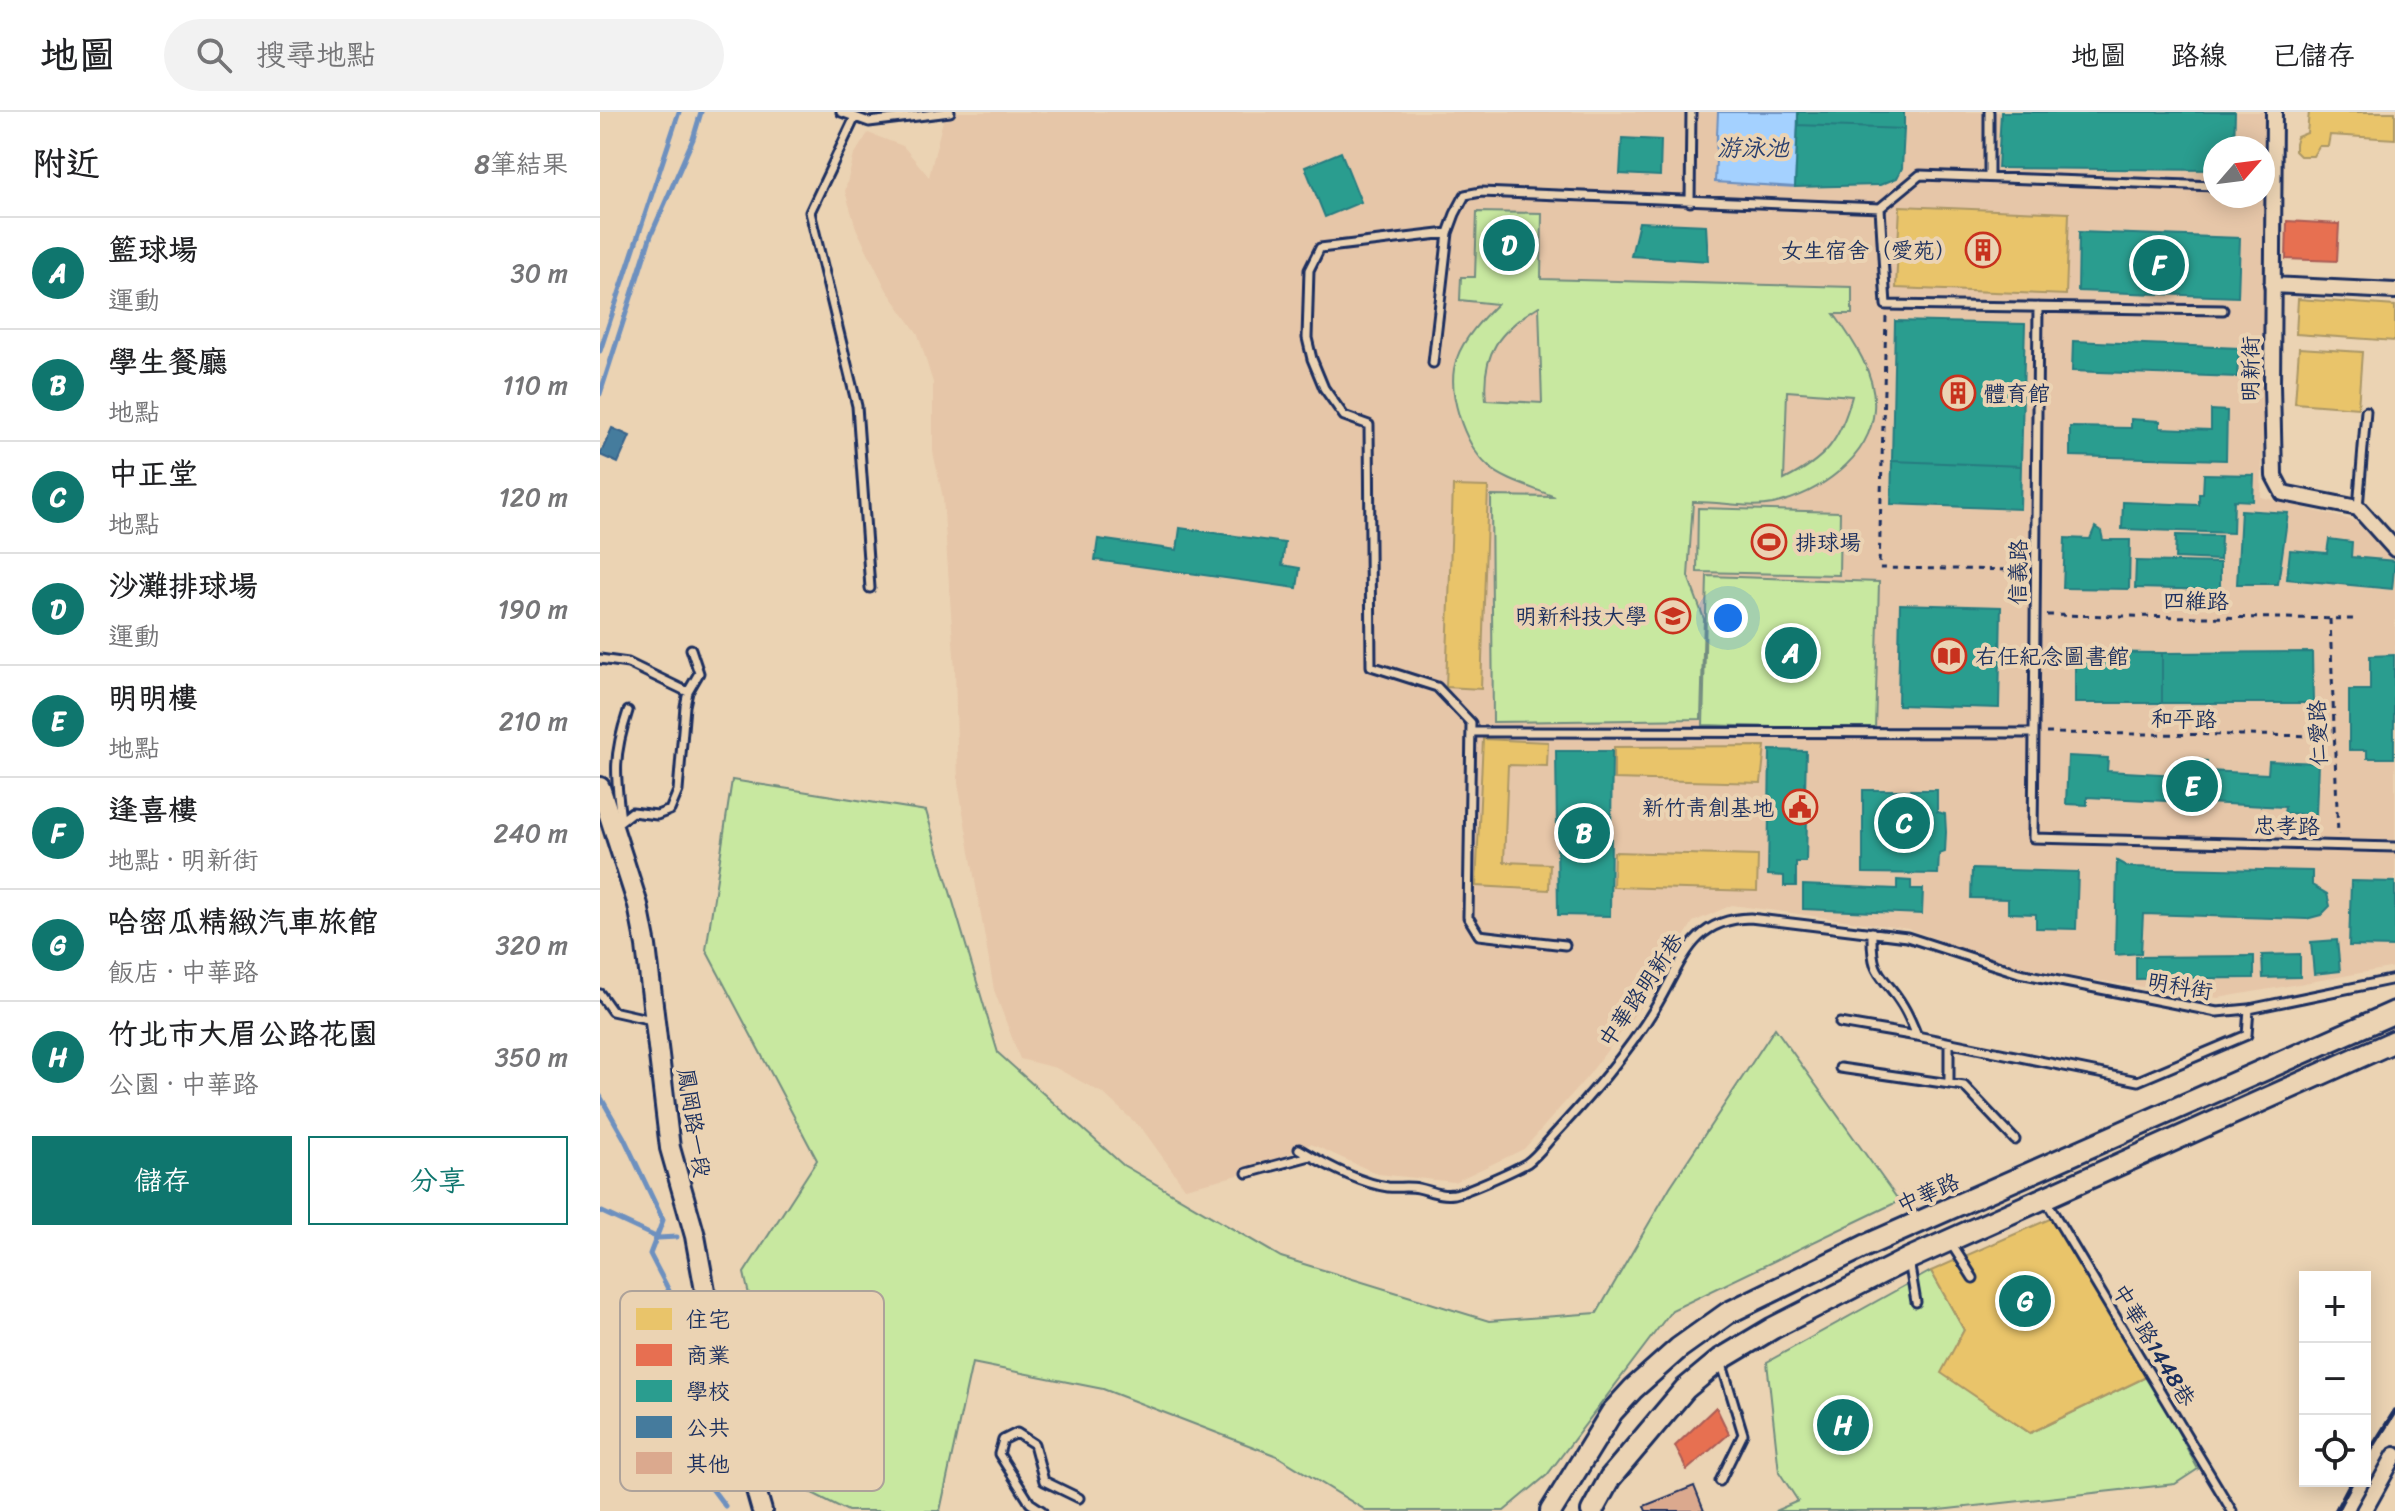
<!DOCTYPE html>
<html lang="zh-TW">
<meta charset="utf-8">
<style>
:root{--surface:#fff;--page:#f2f2f2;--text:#202124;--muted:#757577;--line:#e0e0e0;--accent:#0f766e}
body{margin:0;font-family:Sriracha,"LXGW WenKai TC",sans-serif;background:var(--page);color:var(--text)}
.controls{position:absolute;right:24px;bottom:24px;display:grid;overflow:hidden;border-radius:0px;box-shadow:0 4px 20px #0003}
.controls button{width:72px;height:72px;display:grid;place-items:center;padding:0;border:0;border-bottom:2px solid var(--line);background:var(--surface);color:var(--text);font:40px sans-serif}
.compass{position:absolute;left:1603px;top:24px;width:72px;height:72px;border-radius:50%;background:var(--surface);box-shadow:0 4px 20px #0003;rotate:62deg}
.you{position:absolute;left:1128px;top:506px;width:28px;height:28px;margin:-20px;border:6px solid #fff;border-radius:50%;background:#1a73e8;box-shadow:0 0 0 12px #1a73e833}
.badge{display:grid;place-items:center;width:52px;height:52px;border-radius:50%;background:var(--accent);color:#fff;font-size:26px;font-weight:700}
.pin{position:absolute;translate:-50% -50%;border:4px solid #fff;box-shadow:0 2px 8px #0006}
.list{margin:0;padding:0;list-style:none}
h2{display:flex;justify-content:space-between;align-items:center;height:104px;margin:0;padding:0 32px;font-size:34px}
h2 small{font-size:26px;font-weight:400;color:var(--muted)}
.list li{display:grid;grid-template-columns:52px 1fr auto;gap:24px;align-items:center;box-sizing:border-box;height:112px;padding:0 32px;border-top:2px solid var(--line)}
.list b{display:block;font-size:30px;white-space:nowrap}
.list p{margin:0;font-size:26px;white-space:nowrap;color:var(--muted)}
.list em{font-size:26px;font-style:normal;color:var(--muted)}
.actions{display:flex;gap:16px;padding:24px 32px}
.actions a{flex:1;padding:18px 0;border:2px solid var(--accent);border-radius:0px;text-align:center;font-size:28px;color:var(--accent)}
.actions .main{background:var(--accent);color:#fff}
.icon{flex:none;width:44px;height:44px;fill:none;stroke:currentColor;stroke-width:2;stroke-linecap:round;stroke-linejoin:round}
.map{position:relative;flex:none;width:1795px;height:1399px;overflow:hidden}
header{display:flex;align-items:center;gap:48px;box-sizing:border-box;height:112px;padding:0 40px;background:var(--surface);border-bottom:2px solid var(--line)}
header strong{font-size:38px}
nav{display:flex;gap:44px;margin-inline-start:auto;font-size:28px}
.search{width:560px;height:72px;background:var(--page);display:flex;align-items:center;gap:20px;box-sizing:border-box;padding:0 28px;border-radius:44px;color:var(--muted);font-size:30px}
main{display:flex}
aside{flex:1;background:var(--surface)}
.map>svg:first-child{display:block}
.built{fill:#e6c6a8;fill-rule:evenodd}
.green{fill:#c8e8a0;stroke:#728c7f;stroke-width:2;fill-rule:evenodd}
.water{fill:#a4d1ff;stroke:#6d90bf;stroke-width:2}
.homes{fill:#e9c46a;stroke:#ab9766;stroke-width:2}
.shops{fill:#e76f51;stroke:#aa5c55;stroke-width:2}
.schools{fill:#2a9d8f;stroke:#267c80;stroke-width:2}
.public{fill:#457b9d;stroke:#38648a;stroke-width:2}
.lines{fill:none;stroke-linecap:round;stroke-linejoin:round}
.stream{stroke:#6d90bf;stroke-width:5}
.building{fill:#dba98e;stroke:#1b2f5e;stroke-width:2}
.lane-casing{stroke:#1b2f5e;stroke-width:13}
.street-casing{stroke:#1b2f5e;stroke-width:20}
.secondary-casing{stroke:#1b2f5e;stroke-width:24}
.primary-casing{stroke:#1b2f5e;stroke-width:26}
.path{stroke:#1b2f5e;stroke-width:3;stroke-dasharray:6 6;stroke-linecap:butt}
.lane{stroke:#ebd3b3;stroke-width:7}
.street{stroke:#ebd3b3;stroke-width:14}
.secondary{stroke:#ebd3b3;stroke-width:18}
.primary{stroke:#ebd3b3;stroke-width:20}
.rail{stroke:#1b2f5e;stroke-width:5}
.labels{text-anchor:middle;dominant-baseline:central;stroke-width:8;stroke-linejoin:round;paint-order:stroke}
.poi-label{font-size:22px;fill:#1b2f5e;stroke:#ebd3b3;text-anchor:end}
.street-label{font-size:22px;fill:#1b2f5e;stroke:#ebd3b3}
.water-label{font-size:24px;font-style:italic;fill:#293f6e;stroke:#ebd3b3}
.key{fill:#ebd3b3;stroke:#ada29a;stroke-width:2}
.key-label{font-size:22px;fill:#1b2f5e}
</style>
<header>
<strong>地圖</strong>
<div class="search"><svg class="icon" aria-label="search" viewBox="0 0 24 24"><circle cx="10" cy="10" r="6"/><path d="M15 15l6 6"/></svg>搜尋地點</div>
<nav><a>地圖</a><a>路線</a><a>已儲存</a></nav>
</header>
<main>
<aside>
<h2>附近<small>8筆結果</small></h2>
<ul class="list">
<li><span class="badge">A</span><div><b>籃球場</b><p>運動</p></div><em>30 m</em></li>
<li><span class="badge">B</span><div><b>學生餐廳</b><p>地點</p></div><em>110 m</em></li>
<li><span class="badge">C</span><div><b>中正堂</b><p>地點</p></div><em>120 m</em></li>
<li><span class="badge">D</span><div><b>沙灘排球場</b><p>運動</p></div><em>190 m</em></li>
<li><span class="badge">E</span><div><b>明明樓</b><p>地點</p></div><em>210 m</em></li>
<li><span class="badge">F</span><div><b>逢喜樓</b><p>地點 · 明新街</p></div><em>240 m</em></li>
<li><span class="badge">G</span><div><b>哈密瓜精緻汽車旅館</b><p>飯店 · 中華路</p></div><em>320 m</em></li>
<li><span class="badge">H</span><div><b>竹北市大眉公路花園</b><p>公園 · 中華路</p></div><em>350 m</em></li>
</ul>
<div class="actions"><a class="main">儲存</a><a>分享</a></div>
</aside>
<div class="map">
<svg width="1795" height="1399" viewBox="0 0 1795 1399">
<rect width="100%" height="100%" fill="#ebd3b3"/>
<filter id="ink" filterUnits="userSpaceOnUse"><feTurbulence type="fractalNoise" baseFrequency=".0125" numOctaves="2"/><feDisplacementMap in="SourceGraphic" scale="16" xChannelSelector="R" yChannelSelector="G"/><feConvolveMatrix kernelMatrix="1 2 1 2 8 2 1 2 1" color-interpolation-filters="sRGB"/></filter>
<g filter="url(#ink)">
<path class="built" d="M345 0H1673L1661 385 1755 409 1795 450V855L1618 886 1419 857 1309 817 1132 793 1093 810 1048 885 987 965 924 1037 854 1070 778 1062 711 1032 647 1061 585 1076 543 1018 504 982 456 956 420 947 394 878 358 671 355 558 343 386 333 340V271L318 222 286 177 256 116 245 79 254 43 268 21 303 34 329 65ZM1615 36H1663V84H1615Z"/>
<path class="green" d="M877 100 942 101 941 167 1252 175V202H1234C1253 228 1277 263 1274 297 1271 347 1217 382 1173 392 1148 397 1118 389 1093 390L1088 464 1104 507 1101 607 893 610 891 384 955 385C934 376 905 369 888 354 864 333 845 277 857 246 864 226 882 207 897 192L860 188 861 165H875ZM939 194 942 291 886 288C881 241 900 218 939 194ZM1187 279 1252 284C1240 329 1226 347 1184 368Z
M1098 396 1240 400 1239 463 1097 460Z
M1107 464 1279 470 1275 618 1103 613Z
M132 668 326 699 398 941 523 1053 681 1145 889 1209 997 1201 1070 1075 1175 916 1299 1089 1072 1198 947 1363 904 1399H767L677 1344 503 1277 372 1251 340 1399H248L192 1371 144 1161 217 1048 106 838Z
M1331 1159 1364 1218 1342 1261 1430 1321 1548 1264 1598 1357 1575 1372 1330 1399H1175L1198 1389 1179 1360 1167 1250Z"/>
<path class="water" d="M1118 0H1198L1195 75 1115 70Z"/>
<path class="homes" d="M1709 0H1795V27L1730 23 1728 34H1719L1713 44H1700L1695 39V32L1697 25 1707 21Z
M1300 94 1469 101 1466 183 1296 176Z
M1698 187 1795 194V229L1696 222Z
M1699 236 1762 240 1758 296 1695 291Z
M853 374 888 375 881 577 846 575Z
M883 627 948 630 947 654 908 653 904 750 950 752 949 778 876 774Z
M1165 634 1161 671 1014 667V635Z
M1014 740 1158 744 1157 779 1013 775Z
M1452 1106 1548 1264 1430 1321 1341 1261 1364 1218 1331 1159Z"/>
<path class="shops" d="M1687 109 1739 112 1737 149 1686 147Z
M1116 1295 1129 1322 1087 1358 1075 1334Z"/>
<path class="schools" d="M1198 0H1304V17L1198 13Z
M1401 0H1635L1634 36H1615V58L1398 56Z
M1198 13 1304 17 1302 56 1297 66 1280 73 1195 75Z
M1022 26 1061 28 1060 64 1020 62Z
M741 40 761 90 725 105 705 55Z
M1039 110 1106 113 1108 149 1031 144Z
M1479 120 1640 126 1638 185 1478 179Z
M1295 209 1425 212 1421 354 1292 349Z
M1473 229 1639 236 1637 265 1472 259Z
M1611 298 1627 299 1626 348 1470 344V315L1531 316V307L1560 309V316L1611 318Z
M1292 349 1421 354 1420 397 1291 392Z
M1604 362 1654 363 1653 389 1634 388 1633 421 1522 417 1523 390 1599 393V382H1603Z
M1641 398 1688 401 1678 472H1637Z
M1495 415 1501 419 1503 428H1530L1529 477 1463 476 1465 426 1490 427Z
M580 416 685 431 682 453 700 456 697 476 495 448 498 427 577 438Z
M1576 423 1621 424 1620 448 1575 446Z
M1729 427 1752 430 1751 445 1795 449 1792 477 1687 467 1690 438 1727 441Z
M1536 449 1620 451V478L1535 476Z
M1300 492 1401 495 1399 596 1298 593Z
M1475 540 1562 541V591H1475Z
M1712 540 1713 591H1562V541Z
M1794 543V646H1767V638H1749V578H1770V544Z
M1170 638 1206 639 1205 681H1212V706H1207L1206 750H1196V774H1184V764L1168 763Z
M956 639H1012L1010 804 958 803Z
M1468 644 1508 646 1507 659 1578 663 1579 647 1607 649V659L1668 662 1669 649 1718 651 1716 703 1684 701 1685 695 1487 685V693L1466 692Z
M1263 678H1337V700L1345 702 1346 720 1345 740 1339 742 1338 762 1263 761Z
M1517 749 1528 755 1712 759V773L1727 782 1730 794 1721 803 1706 807 1543 802 1541 841 1515 843Z
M1372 757 1478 760 1476 817 1436 816V802L1408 801V787L1371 786Z
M1297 768 1311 769V777H1323L1322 802 1203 797V773L1297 777Z
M1751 769 1795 770V835L1749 834Z
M1737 828 1740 859 1714 862 1711 830Z
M1700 842V865L1663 866 1662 843Z
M1654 844V866L1536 867V845Z"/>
<path class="public" d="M12 316 30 324 18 351 0 343Z"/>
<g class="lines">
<path class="stream" d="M0 239 79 0
M0 282 51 123 93 27 101 0
M0 984 24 1026 63 1108 50 1142C62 1166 76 1190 86 1215 107 1262 109 1319 107 1370L125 1394
M0 1099 58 1126 77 1125"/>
</g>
<path class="building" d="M1094 1374 1104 1399H1046L1044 1394Z"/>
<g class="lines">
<g class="lane-casing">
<path id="lane" d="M241 0 269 10 350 0
M1389 0V65
M255 5 210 100 257 294 270 476
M1090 90 1091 0
M1280 96 1286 193 1623 198
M848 121 720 136 709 158 707 226 712 247 724 276 744 304 769 313 771 554 837 575 871 611 868 805 879 823 965 833
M1438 195 1433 726 1795 735
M833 251 848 121 855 102 865 83 881 80 1280 96 1320 63 1615 74
M1758 396 1766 299
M0 547 28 551 88 580
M871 620 1434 621
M21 708C15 662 13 644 28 599
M14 714 32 700 57 703 70 698 78 679 85 594 88 580 99 561 91 537
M1272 820C1271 868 1283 860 1303 894 1309 904 1313 914 1317 924L1538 969 1647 923 1649 897
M0 882 12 899 52 908
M1240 911 1317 924
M1349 931V971
M1240 956 1364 974 1415 1028
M699 1037C724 1052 759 1071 788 1075 798 1076 808 1074 818 1076 831 1079 840 1084 854 1082 866 1080 915 1058 927 1051 936 1045 945 1033 952 1025 988 986 1028 941 1055 896 1082 852 1090 807 1150 806L1307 825 1419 861 1617 900 1649 897 1795 867
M647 1061 710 1044
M1445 1087 1632 1399
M1350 1130 1373 1166
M1309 1149 1316 1190
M1120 1369 1143 1322 1121 1249
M442 1399 430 1391 399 1342 403 1328 417 1321 434 1332 444 1369 479 1386"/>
</g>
<g class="street-casing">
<path id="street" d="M1674 0 1672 273 1674 364 1683 381 1758 396 1795 437
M1672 173 1795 179
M1764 1399 1795 1343"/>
</g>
<g class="secondary-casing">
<path id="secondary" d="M0 675 38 793 46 834 70 1036 95 1124 115 1233 162 1399"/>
</g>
<g class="primary-casing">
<path id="primary" d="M951 1399 1012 1300 1033 1277 1079 1236 1128 1201 1265 1134 1795 900
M992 1399 1010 1366 1085 1277 1121 1247 1173 1216 1308 1147 1795 929"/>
</g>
<path class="path" d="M1286 205 1279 456 1424 458
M1447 503 1756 507
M1730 507 1738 723
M1446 621 1734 624"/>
<use href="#lane" class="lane"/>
<use href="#street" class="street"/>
<use href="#secondary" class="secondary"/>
<use href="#primary" class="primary"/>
<path class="rail" d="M1765 1347 1795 1299
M1736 1399 1752 1369"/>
</g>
</g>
<defs>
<g id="building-ring" transform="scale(1.8)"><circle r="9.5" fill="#ebd3b3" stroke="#c8321e" stroke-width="1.5"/><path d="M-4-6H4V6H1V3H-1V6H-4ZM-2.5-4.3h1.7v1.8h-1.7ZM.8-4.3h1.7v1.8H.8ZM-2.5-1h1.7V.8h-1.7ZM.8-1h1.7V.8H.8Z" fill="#c8321e"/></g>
<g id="stadium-ring" transform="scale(1.8)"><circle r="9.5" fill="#ebd3b3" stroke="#c8321e" stroke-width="1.5"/><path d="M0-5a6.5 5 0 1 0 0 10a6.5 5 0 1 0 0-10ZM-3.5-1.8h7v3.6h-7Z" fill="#c8321e"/></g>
<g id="university-ring" transform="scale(1.8)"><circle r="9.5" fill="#ebd3b3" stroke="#c8321e" stroke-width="1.5"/><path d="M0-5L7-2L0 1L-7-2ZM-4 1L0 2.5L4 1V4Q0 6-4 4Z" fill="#c8321e"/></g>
<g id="library-ring" transform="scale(1.8)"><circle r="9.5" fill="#ebd3b3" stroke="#c8321e" stroke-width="1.5"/><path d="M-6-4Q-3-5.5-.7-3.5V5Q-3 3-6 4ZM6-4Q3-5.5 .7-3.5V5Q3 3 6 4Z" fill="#c8321e"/></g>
<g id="civic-ring" transform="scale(1.8)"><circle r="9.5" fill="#ebd3b3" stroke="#c8321e" stroke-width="1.5"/><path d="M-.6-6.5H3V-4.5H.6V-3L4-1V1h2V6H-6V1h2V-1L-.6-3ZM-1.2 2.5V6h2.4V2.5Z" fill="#c8321e"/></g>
</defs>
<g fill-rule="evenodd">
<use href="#building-ring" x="1383" y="138"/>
<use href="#building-ring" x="1358" y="281"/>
<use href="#stadium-ring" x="1169" y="430"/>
<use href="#university-ring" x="1073" y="504"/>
<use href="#library-ring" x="1349" y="544"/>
<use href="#civic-ring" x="1200" y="695"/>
</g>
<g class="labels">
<g class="poi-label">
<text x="1357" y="138">女生宿舍（愛苑）</text>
<text x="1384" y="281" text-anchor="start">體育館</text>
<text x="1195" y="430" text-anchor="start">排球場</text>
<text x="1047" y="504">明新科技大學</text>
<text x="1375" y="544" text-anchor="start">右任紀念圖書館</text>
<text x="1174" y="695">新竹青創基地</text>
</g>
<g class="street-label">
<text transform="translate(1650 257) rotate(-90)">明新街</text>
<text transform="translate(1418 460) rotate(-89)">信義路</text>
<text transform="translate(1596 489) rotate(1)">四維路</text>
<text transform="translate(1584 607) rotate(1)">和平路</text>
<text transform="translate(1718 621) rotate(-92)">仁愛路</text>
<text transform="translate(1687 714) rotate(1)">忠孝路</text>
<text transform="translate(1580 874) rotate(10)">明科街</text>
<text transform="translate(1041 878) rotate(-56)">中華路明新巷</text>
<text transform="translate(94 1011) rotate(81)">鳳岡路一段</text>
<text transform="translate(1328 1081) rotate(-24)">中華路</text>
<text transform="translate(1554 1233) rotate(59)">中華路1448巷</text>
</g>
<g class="water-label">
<text x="1153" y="36">游泳池</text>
</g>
</g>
<rect x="20" y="1179" width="264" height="200" rx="12" class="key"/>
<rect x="36" y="1196" width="36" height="22" fill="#e9c46a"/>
<rect x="36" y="1232" width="36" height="22" fill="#e76f51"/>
<rect x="36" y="1268" width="36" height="22" fill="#2a9d8f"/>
<rect x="36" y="1304" width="36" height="22" fill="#457b9d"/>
<rect x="36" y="1340" width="36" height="22" fill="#dba98e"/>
<g class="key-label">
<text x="86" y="1215">住宅</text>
<text x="86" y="1251">商業</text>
<text x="86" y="1287">學校</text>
<text x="86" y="1323">公共</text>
<text x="86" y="1359">其他</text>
</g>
</svg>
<div class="controls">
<button>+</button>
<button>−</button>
<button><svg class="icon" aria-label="locate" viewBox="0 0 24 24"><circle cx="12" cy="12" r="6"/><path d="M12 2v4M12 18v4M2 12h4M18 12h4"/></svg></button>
</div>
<svg class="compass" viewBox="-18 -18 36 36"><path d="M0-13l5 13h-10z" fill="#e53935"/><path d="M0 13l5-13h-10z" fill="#757577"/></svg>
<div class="you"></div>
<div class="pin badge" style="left:1191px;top:541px">A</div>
<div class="pin badge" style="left:984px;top:721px">B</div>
<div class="pin badge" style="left:1304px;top:711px">C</div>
<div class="pin badge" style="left:909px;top:133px">D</div>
<div class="pin badge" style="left:1592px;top:674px">E</div>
<div class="pin badge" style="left:1559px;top:153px">F</div>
<div class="pin badge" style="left:1425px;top:1189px">G</div>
<div class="pin badge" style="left:1243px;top:1313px">H</div>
</div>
</main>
